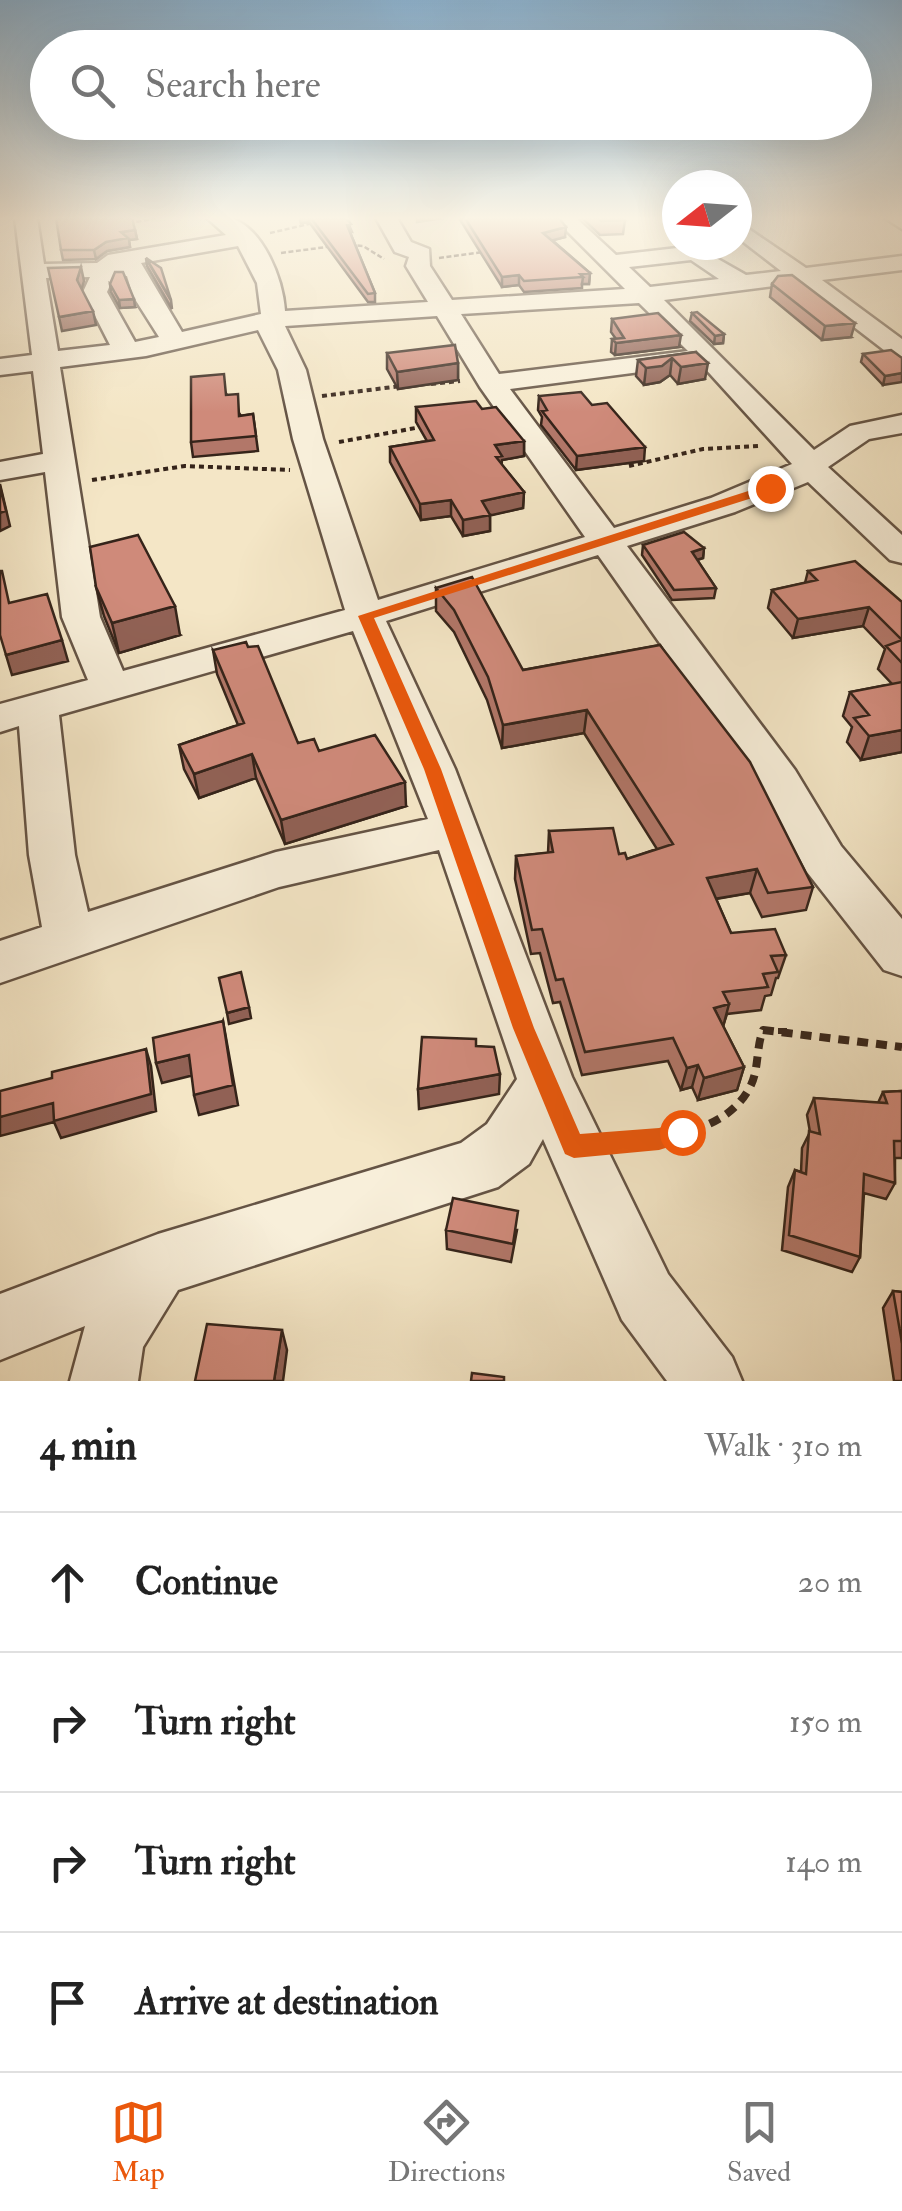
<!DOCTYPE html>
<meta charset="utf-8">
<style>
:root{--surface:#fff;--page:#f6f6f6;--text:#222;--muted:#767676;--line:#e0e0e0;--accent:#ea580c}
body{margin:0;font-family:"IM FELL Double Pica",serif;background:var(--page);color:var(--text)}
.compass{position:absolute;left:662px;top:170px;width:90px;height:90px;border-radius:50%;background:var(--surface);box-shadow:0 10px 40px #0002;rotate:253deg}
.stop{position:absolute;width:30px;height:30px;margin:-22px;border:8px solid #ea580c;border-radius:50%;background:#fff}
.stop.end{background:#ea580c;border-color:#fff;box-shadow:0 2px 10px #0008}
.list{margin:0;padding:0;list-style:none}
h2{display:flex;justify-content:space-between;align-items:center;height:130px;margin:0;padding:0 40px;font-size:42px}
h2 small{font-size:32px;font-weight:400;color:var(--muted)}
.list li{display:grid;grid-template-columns:65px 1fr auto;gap:30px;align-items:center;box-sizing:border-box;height:140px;padding:0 40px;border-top:2px solid var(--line)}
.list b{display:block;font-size:38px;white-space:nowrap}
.list em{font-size:32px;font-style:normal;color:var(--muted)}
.icon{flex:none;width:55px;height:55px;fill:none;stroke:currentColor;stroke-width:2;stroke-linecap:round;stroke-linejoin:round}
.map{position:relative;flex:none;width:902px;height:1381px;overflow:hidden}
.search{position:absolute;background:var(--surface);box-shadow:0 10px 40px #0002;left:30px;right:30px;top:30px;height:110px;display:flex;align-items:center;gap:25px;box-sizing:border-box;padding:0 35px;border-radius:55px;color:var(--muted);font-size:38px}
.sheet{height:690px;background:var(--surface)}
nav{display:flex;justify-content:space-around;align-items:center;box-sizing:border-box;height:140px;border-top:2px solid var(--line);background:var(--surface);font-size:28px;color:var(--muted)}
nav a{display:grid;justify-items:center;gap:5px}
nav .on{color:var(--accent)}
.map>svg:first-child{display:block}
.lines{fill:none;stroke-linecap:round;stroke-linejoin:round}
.minor-casing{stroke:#655445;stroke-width:5}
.path-far3{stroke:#35241a;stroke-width:2.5;stroke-dasharray:5 2.5;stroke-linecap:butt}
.path-far2{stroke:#35241a;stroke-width:4;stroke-dasharray:5 4;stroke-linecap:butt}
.path-far1{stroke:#35241a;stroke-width:6;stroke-dasharray:9 6;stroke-linecap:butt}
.path{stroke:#35241a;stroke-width:8;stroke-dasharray:11 8;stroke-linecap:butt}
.minor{fill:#f8efda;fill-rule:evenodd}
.wall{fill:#b27769;stroke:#35241a;stroke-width:2.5}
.shaded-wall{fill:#916155;stroke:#35241a;stroke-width:2.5}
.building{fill:#cf8a7a;stroke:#35241a;stroke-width:2.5}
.route{fill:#ea580c}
</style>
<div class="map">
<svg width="902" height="1381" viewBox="0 0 902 1381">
<rect width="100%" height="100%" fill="#f4e6c6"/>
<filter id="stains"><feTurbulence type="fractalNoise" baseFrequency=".002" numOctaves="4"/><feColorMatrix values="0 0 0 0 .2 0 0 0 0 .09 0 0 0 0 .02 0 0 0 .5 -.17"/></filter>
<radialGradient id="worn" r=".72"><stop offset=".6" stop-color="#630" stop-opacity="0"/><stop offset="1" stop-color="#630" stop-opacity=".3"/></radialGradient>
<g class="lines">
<g class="minor-casing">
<path id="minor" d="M15 218H37L44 264 97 263 108 255 226 235 207 218C213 218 224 216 231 218 264 229 283 280 285 311L428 302 406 266 409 257 395 252 376 218H397L411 242 429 249 430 266 452 300 625 289 554 218H576L616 255 695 246 746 275 781 271 737 237V221L806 268 902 256V270L822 280 902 339V359L893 357 797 283 664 300 814 450 850 426 902 415V433L869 439 828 467 902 535V563L890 560 808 482 735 512 627 546 795 770 841 846 902 919V976L884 970 807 872 763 790 598 555 386 621 455 769 572 1077 668 1274 732 1357 742 1381H667L622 1320 543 1139 529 1164 498 1187 178 1290 143 1347 138 1381H70L85 1326 0 1360V1294L158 1234 461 1143 487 1124 517 1079 439 850 279 887 0 983V941L42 927 29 855 19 726 0 732V704L88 680 62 617 45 472 0 480V462L43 454 33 371 0 375V359L32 355ZM238 246 257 283 261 314 182 332 141 263ZM691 260 719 279 650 287 629 267ZM114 276H127L133 296 159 337 135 342 107 292ZM90 277 83 292 110 345 58 351 46 278ZM639 303 688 351 499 374 461 314ZM437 316 480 387 585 537 378 600 323 439 306 370 285 326ZM258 330 278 370 293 439 345 610 123 671 100 617 60 367 146 356ZM701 364 792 464 711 498 614 528 510 389ZM353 631 428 819 276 852 88 912 75 855 59 715Z
M885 218H902V229Z"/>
</g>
<path class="path-far3" d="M129 223 159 218
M270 233 313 223
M350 245 363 246 384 259
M281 253 334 246
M439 258 483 252"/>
<path class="path-far2" d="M431 384 460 381
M322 396 401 386
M339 442 421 427
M629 466 703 449 759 446
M92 480 185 466 290 470"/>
<path class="path-far1" d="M763 1031H793"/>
<path class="path" d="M617 1142C664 1138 728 1133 751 1085 759 1068 756 1048 763 1030L902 1047"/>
<use href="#minor" class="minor"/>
</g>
<path class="wall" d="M300 218H346L352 232H350L375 293V302H368L309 222 301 223Z
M459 218H559L565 237 552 240 590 273 589 284H582V288L524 292 519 285 502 287Z
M582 218H623L625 220 623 234 600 235Z
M135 230 137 239 129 240 130 247 107 251 96 259 63 260 61 250Z
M146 258 171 300 172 309 147 266Z
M110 284 135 307 120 308 111 292Z
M772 284 851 337 822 340 770 297Z
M692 313 724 334 723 343 714 344 690 321Z
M612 319 679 347 615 355 611 352 612 339H616L611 332Z
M696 352 705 379 678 384 670 375 660 382 644 385 636 376 638 360Z
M387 353 458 363V380L398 389 387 369Z
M863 354 902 358 883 385 861 362Z
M227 395 241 416 253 414 258 451 193 457 191 442Z
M539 396 644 461 576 470 541 425 542 417 538 410Z
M416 407 482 409 524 441V456L502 460 501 464 524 492 523 508 490 515V531L463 536 451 516 421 520 390 462V447L427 441 416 422Z
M643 545 704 548 703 558 697 560 716 588 714 598 672 600 642 555Z
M808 571 902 602V752L861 760 847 742 852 727 843 716 850 692 892 684 878 669 885 649 863 626 793 638 768 608 772 590 805 583Z
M96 587 180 635 119 653 104 616Z
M436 588 523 670 660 645 813 887 806 910 762 917 750 893 716 899 731 933 786 955 778 978H776L771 995 765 996 761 1010 727 1014 723 1026 744 1067 737 1090 698 1100 692 1087 681 1090 668 1061 582 1075 560 1002 553 1003 540 953 531 954 515 879 516 856 548 853 549 831 619 854 627 859 657 849 584 733 502 748 487 700 454 632 436 611Z
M213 650 298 743 319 751 406 806 285 844 256 778 199 798 184 769 179 745 238 725 217 674Z
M902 1091V1158H895V1183L886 1199 864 1193 860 1257 852 1272 782 1250 788 1187 795 1170 801 1172 802 1148 810 1132 807 1115 814 1098 878 1103 883 1092Z
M446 1230H517L511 1262 447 1249Z
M893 1291 902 1292V1381H894L883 1308Z"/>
<path class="shaded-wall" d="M300 218H309V222L301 223Z
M417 218H444L417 222Z
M566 227 565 237 543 243V233Z
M135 230 137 239 129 240 130 247 107 251 96 259 94 250 121 232Z
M81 267 84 281 80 294 77 280Z
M590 273 589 284H582L583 277 580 274Z
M519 275V285L502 287V277Z
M134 299 135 307 120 308 119 300Z
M93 311 96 325 62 331 59 317Z
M855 323 851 337 822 340 825 326Z
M724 334 723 343 714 344 715 336Z
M681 335 679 347 615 355 616 343Z
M672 358 670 375 660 382 644 385 646 368Z
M458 363V380L398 389 397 372Z
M708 363 705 379 678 384 681 367Z
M902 373V382L883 385 885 376Z
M524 441V456L502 460 501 472H495V445Z
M645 447 644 461 576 470 577 456Z
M0 484 10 526 0 531Z
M524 492 523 508 488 516 490 515V531L463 536V520L482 501Z
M451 500V516L421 520 420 504Z
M704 548 703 558 690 562 692 552Z
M175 606 180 635 119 653 112 623Z
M869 607 863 626 793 638 798 619Z
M62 640 68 661 12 675 6 655Z
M587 710 584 733 502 748 503 725Z
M902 730V752L861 760 869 736Z
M252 754 256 778 199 798 194 774Z
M405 782 406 806 285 844 281 820Z
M757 869 750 893 702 901 707 878Z
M729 1004 723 1027 714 1008Z
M249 1007 251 1018 229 1024 227 1013Z
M223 1021 238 1105 199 1115 194 1095Z
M146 1049 151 1066 156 1111 61 1138 54 1122 0 1136V1117Z
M189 1055 194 1075 162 1083 156 1063Z
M698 1065 692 1087 681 1090 687 1068Z
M744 1067 737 1090 698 1100 704 1078Z
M500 1074 499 1094 419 1109 418 1089Z
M282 1330 287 1350 283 1381H274Z"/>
<path class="building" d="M56 218H132L135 230 121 232 128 238 106 242 94 250H61Z
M311 218H346L351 224 347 225 375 293 368 294Z
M465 218H559L566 227 543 233 590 273 580 274 583 277 524 281 519 275 502 277Z
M598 218H623L625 220 601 221Z
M146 258 161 268 171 300Z
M81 267 77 280 93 311 59 317 48 268Z
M115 272H123L134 299 119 300 110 284Z
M792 275 855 323 825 326 772 284 778 276Z
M697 312 724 334 715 336 692 313Z
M658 313 681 335 616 343 612 339 624 338 612 319Z
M455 345 458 363 397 372 387 353Z
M891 350 902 358V373L885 376 863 354Z
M696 352 708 363 681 367 672 358 662 366 646 368 638 360Z
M224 374 226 395 238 394 239 416 253 414 256 436 191 442V377Z
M581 392 592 405 607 403 645 447 577 456 542 411 547 410 539 396Z
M476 401 482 409 496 407 524 441 495 445 502 456 496 457 524 492 482 501 490 515 463 520 451 500 420 504 390 447 434 440 416 407Z
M0 486 6 511 0 513Z
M684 532 704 548 692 552 716 588 674 590 643 545Z
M138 535 175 606 112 623 96 587 90 547Z
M855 561 902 602V640L869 607 798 619 772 590 817 580 808 571Z
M0 571H2L9 603 47 594 62 640 6 655 0 635Z
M472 577 523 670 660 645 750 762 813 887 768 893 757 869 707 878 731 933 775 929 786 955 771 956 778 972 763 974 768 987 723 992 729 1004 714 1008 744 1067 704 1078 698 1065 687 1068 673 1038 585 1052 563 979 556 980 542 929 532 930 516 856 553 852 549 831 613 828 619 854 625 853 627 859 673 844 587 710 503 725 488 677 454 610 436 588Z
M902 640V663L886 646Z
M246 642 248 647 258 646 298 743 314 739 319 751 375 735 405 782 281 820 252 754 194 774 179 745 244 723 213 650Z
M902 682V730L869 736 854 718 869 715 850 692Z
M241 972 249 1007 227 1013 219 978Z
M223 1021 233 1085 194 1095 189 1055 156 1063 153 1038Z
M422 1037 476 1039V1046L494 1047 500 1074 418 1089Z
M146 1049 151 1094 54 1121 53 1103 0 1117V1091L52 1078V1072Z
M902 1091V1141H894L895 1183 864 1174 860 1257 789 1235 795 1170 806 1174 809 1131 820 1134 814 1098 887 1103 883 1092Z
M453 1198 518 1211 513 1244 446 1230Z
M893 1291 902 1292V1343Z
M207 1324 282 1330 274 1381H195Z
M472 1373 504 1377V1381H471Z"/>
<linearGradient id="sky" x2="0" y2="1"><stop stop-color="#8cb7d8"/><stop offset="0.53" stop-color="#faf4e5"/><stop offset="1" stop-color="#faf4e5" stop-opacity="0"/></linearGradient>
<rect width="902" height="412" fill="url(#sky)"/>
<path class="route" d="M770 484 774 491 374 618 441 769 534 1028 580 1134 659 1128 682 1121 694 1132 691 1140 659 1150 574 1158 565 1154 513 1028 424 769 358 616Z"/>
<rect width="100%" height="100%" filter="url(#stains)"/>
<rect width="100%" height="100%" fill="url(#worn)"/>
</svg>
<svg class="compass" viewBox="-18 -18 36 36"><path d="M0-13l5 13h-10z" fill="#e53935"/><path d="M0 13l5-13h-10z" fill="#767676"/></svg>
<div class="stop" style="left:682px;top:1132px"></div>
<div class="stop end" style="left:770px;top:488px"></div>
<div class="search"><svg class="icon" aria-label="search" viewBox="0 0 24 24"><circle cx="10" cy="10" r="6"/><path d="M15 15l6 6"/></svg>Search here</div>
</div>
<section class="sheet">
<h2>4 min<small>Walk · 310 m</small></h2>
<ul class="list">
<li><svg class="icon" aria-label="ahead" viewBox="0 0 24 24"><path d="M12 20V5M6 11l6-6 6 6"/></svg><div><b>Continue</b></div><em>20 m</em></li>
<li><svg class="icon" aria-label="right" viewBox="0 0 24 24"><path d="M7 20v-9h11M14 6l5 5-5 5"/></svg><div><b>Turn right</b></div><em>150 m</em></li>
<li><svg class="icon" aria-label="right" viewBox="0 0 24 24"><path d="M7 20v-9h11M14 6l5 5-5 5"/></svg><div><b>Turn right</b></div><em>140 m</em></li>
<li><svg class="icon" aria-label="arrive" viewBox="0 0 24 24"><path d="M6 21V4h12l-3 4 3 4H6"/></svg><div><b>Arrive at destination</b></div></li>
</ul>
</section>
<nav>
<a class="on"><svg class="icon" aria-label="map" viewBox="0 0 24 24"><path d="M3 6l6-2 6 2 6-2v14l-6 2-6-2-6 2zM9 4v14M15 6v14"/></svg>Map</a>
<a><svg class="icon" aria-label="directions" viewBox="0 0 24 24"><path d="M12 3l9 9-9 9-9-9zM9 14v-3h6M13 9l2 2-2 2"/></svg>Directions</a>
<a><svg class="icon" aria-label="saved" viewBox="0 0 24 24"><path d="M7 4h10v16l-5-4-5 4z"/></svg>Saved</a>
</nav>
